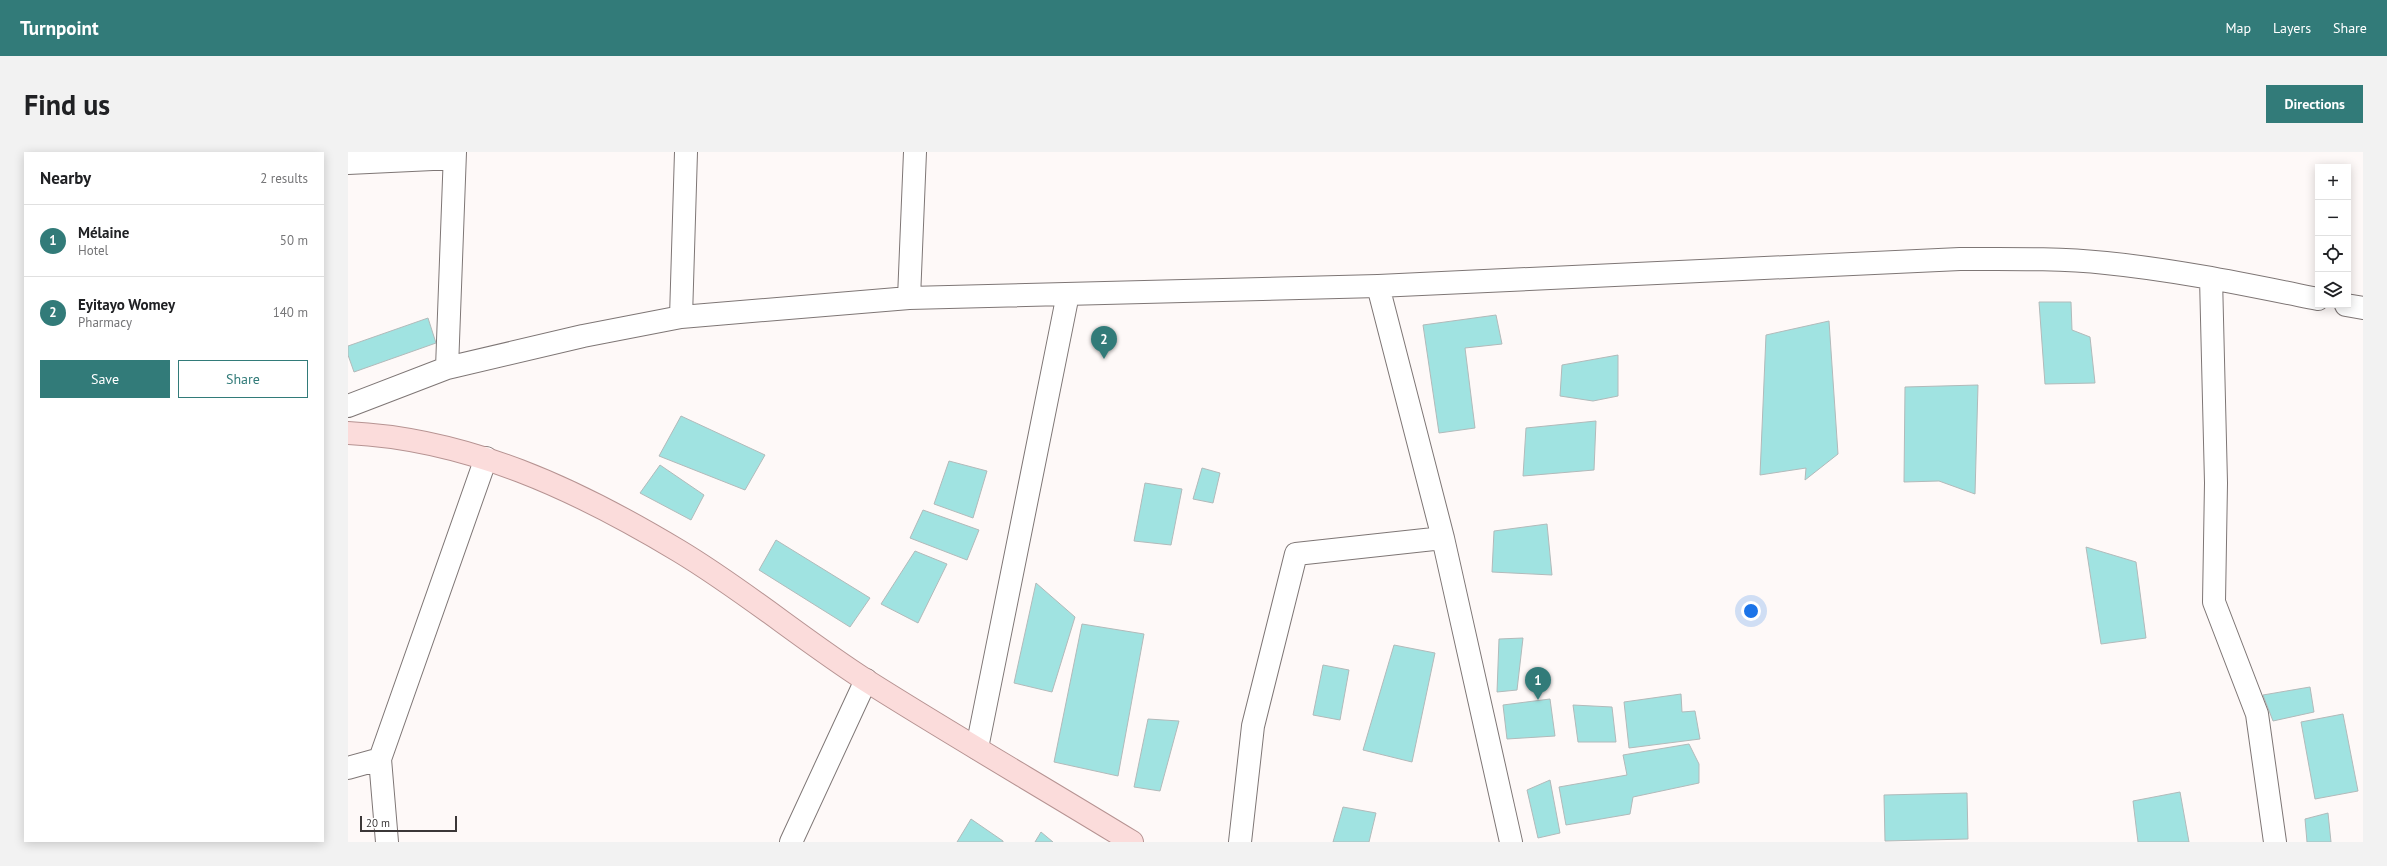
<!DOCTYPE html>
<meta charset="utf-8">
<style>
:root{--surface:#fff;--page:#f2f2f2;--text:#202124;--muted:#757577;--line:#e0e0e0;--accent:#327b79}
body{margin:0;font-family:"PT Sans",sans-serif;background:var(--page);color:var(--text)}
.controls{position:absolute;right:12px;top:12px;display:grid;overflow:hidden;border-radius:0px;box-shadow:0 2px 10px #0003}
.controls button{width:36px;height:36px;display:grid;place-items:center;padding:0;border:0;border-bottom:1px solid var(--line);background:var(--surface);color:var(--text);font:20px sans-serif}
.scale{position:absolute;left:12px;bottom:10px;width:97px;box-sizing:border-box;padding-left:4px;border:2px solid #3b3737;border-top:0;font-size:11px;line-height:14px;white-space:nowrap;color:#3b3737;-webkit-text-stroke:3px #fff;paint-order:stroke}
.you{position:absolute;left:1403px;top:459px;width:14px;height:14px;margin:-10px;border:3px solid #fff;border-radius:50%;background:#1a73e8;box-shadow:0 0 0 6px #1a73e833}
.badge{display:grid;place-items:center;width:26px;height:26px;border-radius:50%;background:var(--accent);color:#fff;font-size:13px;font-weight:700}
.pin{position:absolute;translate:-50% -33px;filter:drop-shadow(0 1px 2px #0008)}
.pin::after{content:'';position:absolute;top:21px;width:14px;height:12px;background:inherit;clip-path:polygon(0 0,100% 0,50% 100%)}
.list{margin:0;padding:0;list-style:none}
h2{display:flex;justify-content:space-between;align-items:center;height:52px;margin:0;padding:0 16px;font-size:17px}
h2 small{font-size:13px;font-weight:400;color:var(--muted)}
.list li{display:grid;grid-template-columns:26px 1fr auto;gap:12px;align-items:center;box-sizing:border-box;height:72px;padding:0 16px;border-top:1px solid var(--line)}
.list b{display:block;font-size:15px;white-space:nowrap}
.list p{margin:0;font-size:13px;white-space:nowrap;color:var(--muted)}
.list em{font-size:13px;font-style:normal;color:var(--muted)}
.actions{display:flex;gap:8px;padding:12px 16px}
.actions a{flex:1;padding:9px 0;border:1px solid var(--accent);border-radius:0px;text-align:center;font-size:14px;color:var(--accent)}
.actions .main{background:var(--accent);color:#fff}
.icon{flex:none;width:22px;height:22px;fill:none;stroke:currentColor;stroke-width:2;stroke-linecap:round;stroke-linejoin:round}
.map{position:relative;flex:none;width:2015px;height:690px;overflow:hidden;border-radius:0px}
header{display:flex;align-items:center;gap:24px;box-sizing:border-box;height:56px;padding:0 20px;background:var(--accent);color:#fff}
header strong{font-size:19px}
nav{display:flex;gap:22px;margin-inline-start:auto;font-size:14px}
.intro{display:flex;align-items:center;justify-content:space-between;box-sizing:border-box;height:96px;padding:0 24px}
h1{margin:0;font-size:28px}
.button{padding:10px 18px;border-radius:0px;background:var(--accent);color:#fff;font-size:14px;font-weight:700}
main{display:flex;gap:24px;padding:0 24px}
aside{flex:1;background:var(--surface);border-radius:0px;box-shadow:0 2px 10px #0003}
.map>svg:first-child{display:block}
.building{fill:#a0e3e1;stroke:#b2baba}
.lines{fill:none;stroke-linecap:round;stroke-linejoin:round}
.minor-casing{stroke:#7e7675;stroke-width:24}
.major-casing{stroke:#b69392;stroke-width:24}
.minor{stroke:#fff;stroke-width:22}
.major{stroke:#fbdcdb;stroke-width:22}
</style>
<header>
<strong>Turnpoint</strong>
<nav><a>Map</a><a>Layers</a><a>Share</a></nav>
</header>
<div class="intro"><h1>Find us</h1><a class="button">Directions</a></div>
<main>
<aside>
<h2>Nearby<small>2 results</small></h2>
<ul class="list">
<li><span class="badge">1</span><div><b>Mélaine</b><p>Hotel</p></div><em>50 m</em></li>
<li><span class="badge">2</span><div><b>Eyitayo Womey</b><p>Pharmacy</p></div><em>140 m</em></li>
</ul>
<div class="actions"><a class="main">Save</a><a>Share</a></div>
</aside>
<div class="map">
<svg width="2015" height="690" viewBox="0 0 2015 690">
<rect width="100%" height="100%" fill="#fef9f8"/>
<path class="building" d="M1691 150H1723L1724 178 1742 185 1747 231 1697 232Z
M1148 163 1154 192 1117 196 1127 276 1091 281 1075 173Z
M80 166 88 191 6 220 0 203V194Z
M1481 169 1490 302 1457 328 1458 316 1412 323 1418 183Z
M1270 203V244L1245 249 1212 244 1214 213Z
M1630 233 1627 342 1591 329 1556 330 1557 235Z
M333 264 417 303 397 338 311 304Z
M1248 269 1246 318 1175 324 1178 276Z
M601 309 639 319 625 366 586 352Z
M312 313 356 343 343 368 292 341Z
M854 316 872 321 865 351 845 347Z
M797 331 834 337 823 393 786 389Z
M575 358 631 378 619 408 562 386Z
M1199 372 1204 423 1144 420 1146 379Z
M428 388 522 446 502 475 411 418Z
M1738 395 1788 410 1798 486 1753 492Z
M567 399 599 412 570 471 533 452Z
M688 431 727 465 704 540 666 531Z
M734 472 796 482 770 624 706 610Z
M1175 486 1169 538 1149 540 1151 487Z
M1046 493 1087 501 1064 610 1015 598Z
M975 513 1001 518 992 568 965 563Z
M1962 535 1966 560 1925 569 1915 543Z
M1333 542 1334 560 1347 559 1352 587 1281 596 1276 550Z
M1202 547 1207 584 1159 587 1155 553Z
M1225 553 1264 555 1268 590H1230Z
M1995 562 2010 639 1967 647 1953 570Z
M800 567 831 569 812 639 786 635Z
M1341 592 1351 612V631L1285 645 1282 662 1218 673 1211 635 1279 623 1275 603Z
M1202 628 1212 681 1190 686 1179 638Z
M1832 640 1841 690H1790L1785 649Z
M1619 641 1620 687 1537 689 1536 643Z
M995 655 1028 661 1021 690H985Z
M1980 661 1983 690H1959L1957 667Z
M623 667 655 689V690H609Z
M693 680 705 690H687Z"/>
<g class="lines">
<g class="minor-casing">
<path id="minor" d="M0 11 106 6
M1863 126 1868 331 1866 450 1909 562 1927 690
M1030 134 1095 386 1163 690
M561 146 567 0
M1998 153 2015 156
M333 165 338 0
M99 216 107 0
M0 254 99 216 235 184 333 165 561 146 1030 134 1612 107C1660 107 1709 106 1758 111 1829 118 1900 133 1970 147
M629 596 720 142
M0 616 32 607
M39 690 32 607 138 306
M443 690 518 528
M892 690 905 574 948 402 1095 386"/>
</g>
<g class="major-casing">
<path id="major" d="M0 281C121 287 228 337 331 399 396 438 455 488 519 529 606 584 696 636 784 690"/>
</g>
<use href="#minor" class="minor"/>
<use href="#major" class="major"/>
</g>
</svg>
<div class="controls">
<button>+</button>
<button>−</button>
<button><svg class="icon" aria-label="locate" viewBox="0 0 24 24"><circle cx="12" cy="12" r="6"/><path d="M12 2v4M12 18v4M2 12h4M18 12h4"/></svg></button>
<button><svg class="icon" aria-label="layers" viewBox="0 0 24 24"><path d="M12 4l9 5-9 5-9-5zM3 14l9 5 9-5"/></svg></button>
</div>
<div class="scale">20 m</div>
<div class="you"></div>
<div class="pin badge" style="left:1190px;top:548px">1</div>
<div class="pin badge" style="left:756px;top:207px">2</div>
</div>
</main>
